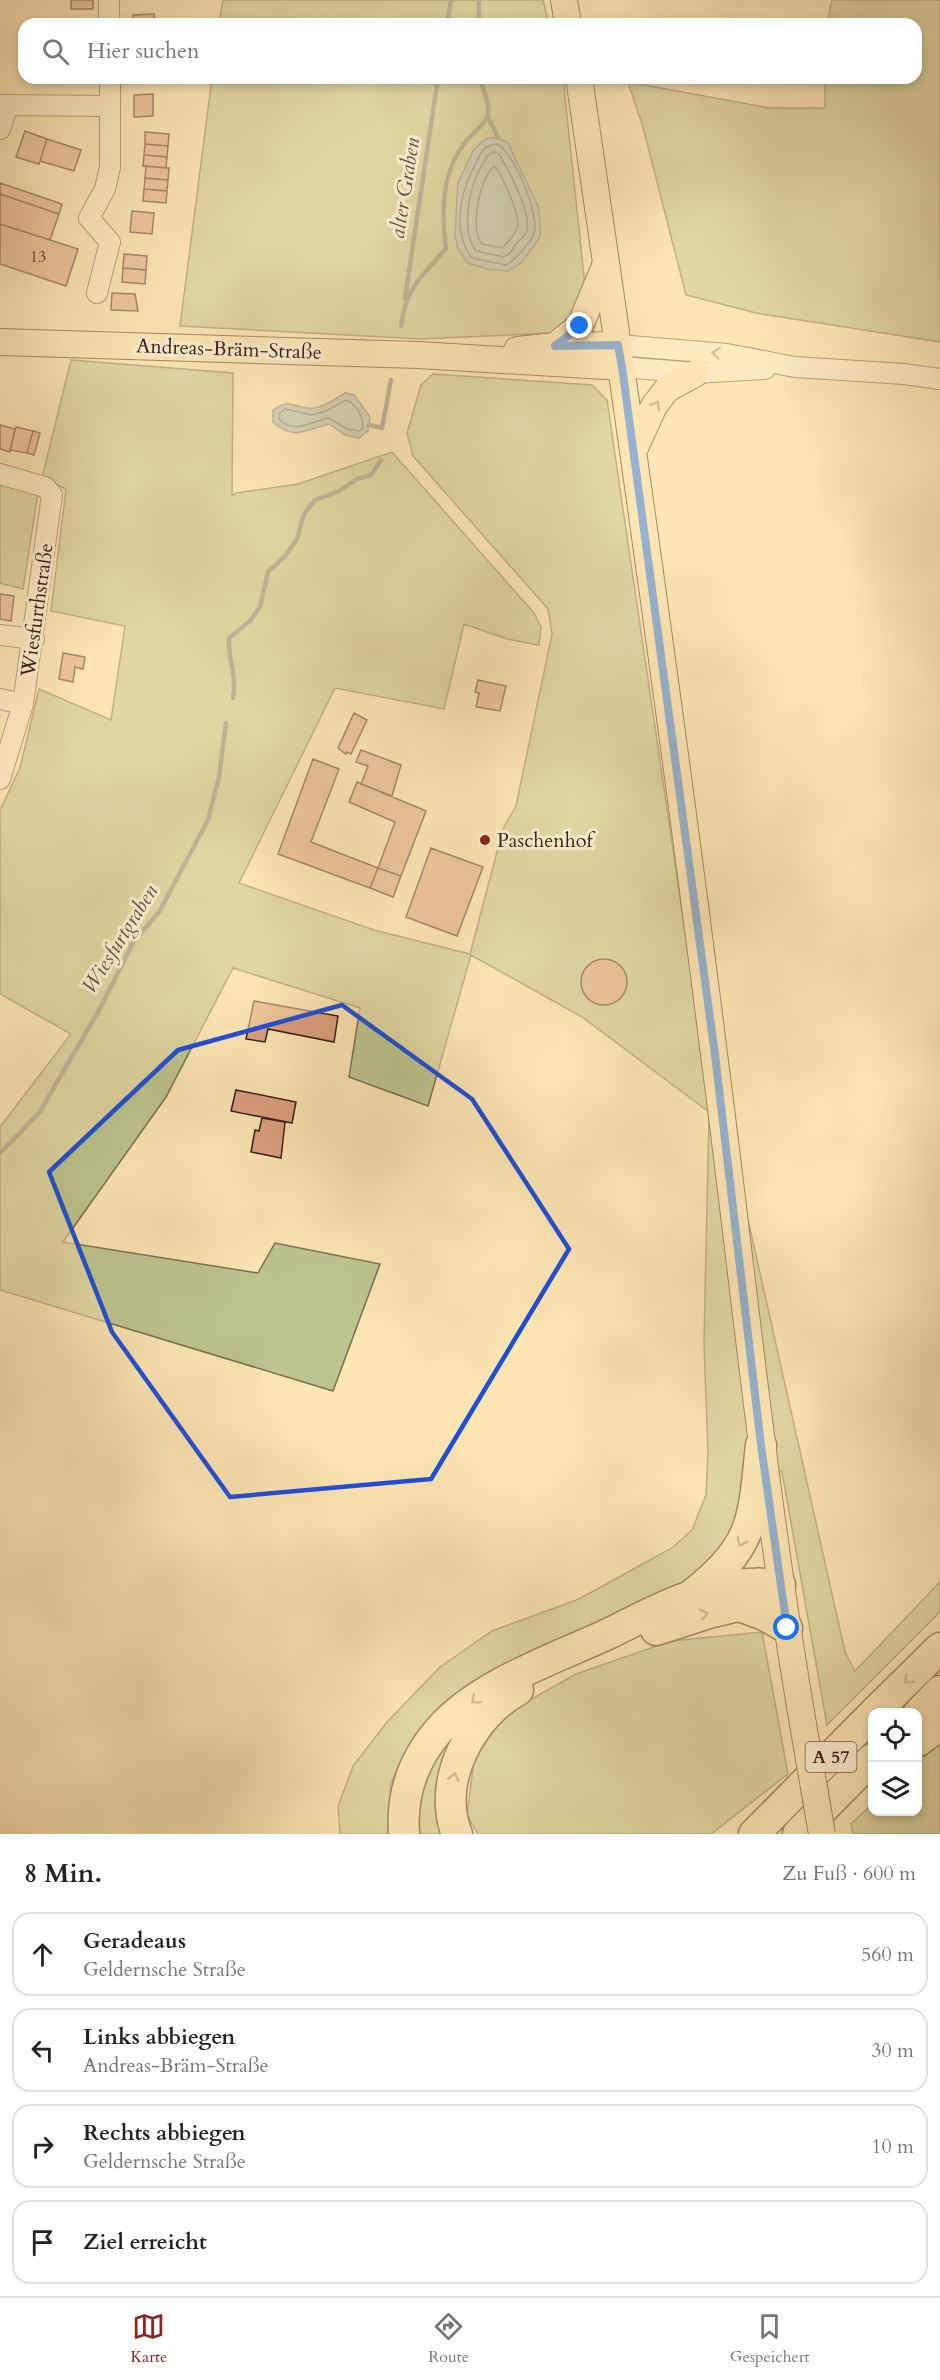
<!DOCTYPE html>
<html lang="de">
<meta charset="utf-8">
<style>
:root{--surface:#fff;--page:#f2f2f2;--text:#222;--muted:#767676;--line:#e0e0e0;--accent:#8f2418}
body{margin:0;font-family:Cardo,serif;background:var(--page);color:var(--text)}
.controls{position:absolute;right:18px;bottom:18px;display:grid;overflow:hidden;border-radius:12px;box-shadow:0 3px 9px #0003}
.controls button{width:54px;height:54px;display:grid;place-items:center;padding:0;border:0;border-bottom:2px solid var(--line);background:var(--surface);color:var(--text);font:30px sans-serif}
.stop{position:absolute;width:18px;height:18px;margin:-14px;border:4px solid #1a73e8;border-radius:50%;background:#fff}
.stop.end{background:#1a73e8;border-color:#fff;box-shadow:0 2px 6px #0008}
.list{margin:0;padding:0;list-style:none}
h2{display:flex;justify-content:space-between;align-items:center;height:78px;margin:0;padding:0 24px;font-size:26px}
h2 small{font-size:20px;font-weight:400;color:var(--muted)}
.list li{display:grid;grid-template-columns:39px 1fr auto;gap:18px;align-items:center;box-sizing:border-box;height:84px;margin:0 12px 12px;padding:0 12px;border:2px solid var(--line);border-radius:18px}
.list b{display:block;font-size:22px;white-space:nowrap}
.list p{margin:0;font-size:20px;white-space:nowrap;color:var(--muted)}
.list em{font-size:20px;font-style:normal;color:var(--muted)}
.icon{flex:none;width:33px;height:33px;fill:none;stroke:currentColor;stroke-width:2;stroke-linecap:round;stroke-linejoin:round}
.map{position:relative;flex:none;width:940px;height:1834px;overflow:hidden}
.search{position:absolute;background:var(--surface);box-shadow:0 3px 9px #0003;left:18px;right:18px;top:18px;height:66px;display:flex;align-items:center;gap:15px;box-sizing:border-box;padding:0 21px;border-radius:18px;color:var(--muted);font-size:22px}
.sheet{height:462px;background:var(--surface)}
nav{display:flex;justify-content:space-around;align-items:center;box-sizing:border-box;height:84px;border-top:2px solid var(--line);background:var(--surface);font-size:16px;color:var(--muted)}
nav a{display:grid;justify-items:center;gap:3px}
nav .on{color:var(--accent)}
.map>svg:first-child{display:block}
.green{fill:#bdc58f;stroke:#7a704e;stroke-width:1.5}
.water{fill:#a4bcb8;stroke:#797b74;stroke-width:1.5}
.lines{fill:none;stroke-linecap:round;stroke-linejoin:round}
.shore{stroke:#6e6b63;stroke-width:1.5}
.stream{stroke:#797b74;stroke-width:4.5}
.building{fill:#db9f7f;stroke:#381a0e;stroke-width:1.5}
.minor-casing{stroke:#694d38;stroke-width:22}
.major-casing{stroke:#381a0e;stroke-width:28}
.highway-casing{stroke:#381a0e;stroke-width:33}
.minor{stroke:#feeece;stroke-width:20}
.major{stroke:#fde5b4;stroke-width:26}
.highway{stroke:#fde5b4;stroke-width:30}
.major-bridge-casing{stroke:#381a0e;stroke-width:28;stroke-linecap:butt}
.major-bridge{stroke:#fde5b4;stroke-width:26}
.oneway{stroke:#a58f78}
.oneway2{stroke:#a48a69}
.route{stroke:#1a73e8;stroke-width:8}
.marked{fill:none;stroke:#1d4ed8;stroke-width:4.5;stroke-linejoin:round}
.poi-dot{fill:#8f2418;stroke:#feeece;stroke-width:2}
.labels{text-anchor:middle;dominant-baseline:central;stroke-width:6;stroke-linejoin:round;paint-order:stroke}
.number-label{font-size:16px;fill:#613b2a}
.shield{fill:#feeece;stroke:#735a48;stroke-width:1.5}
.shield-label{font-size:18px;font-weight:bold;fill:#381a0e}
.street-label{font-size:20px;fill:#381a0e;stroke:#feeece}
.poi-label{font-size:20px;fill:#381a0e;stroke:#feeece;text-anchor:start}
.water-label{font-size:21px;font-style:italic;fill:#5e534a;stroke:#feeece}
</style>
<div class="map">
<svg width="940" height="1834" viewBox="0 0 940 1834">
<rect width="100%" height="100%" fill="#fde5b4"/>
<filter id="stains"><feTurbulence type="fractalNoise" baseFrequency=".00333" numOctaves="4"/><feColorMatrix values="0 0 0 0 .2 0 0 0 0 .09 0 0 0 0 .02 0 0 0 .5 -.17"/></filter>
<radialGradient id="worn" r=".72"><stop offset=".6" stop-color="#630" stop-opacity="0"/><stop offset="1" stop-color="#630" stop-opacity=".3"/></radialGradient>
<path class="green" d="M223 0H543L549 24H219Z
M832 0H940V342L756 313 686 295 643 127 628 82 769 108H825V78H916V24H827Z
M212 78H563L585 286 574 313 551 333 421 339 180 326Z
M71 360 233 373 232 496 236 493 298 484 392 452 534 613 541 627 539 645 507 639 464 624 444 709 335 688 239 883 374 930 470 954 503 829 516 806 552 634 548 609 413 456 407 433 421 385 433 374 592 385 607 400 688 952 845 1652 855 1671 940 1582V1612L827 1725 782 1472 746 1466 745 1483 728 1547 679 1588 484 1677 445 1702 413 1739 391 1783 388 1834H340L338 1806 353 1766 387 1722 440 1667 492 1631 579 1599 672 1548 692 1530 706 1495 708 1453 704 1343 709 1112 582 1017 471 955 428 1106 349 1077 360 1008 233 968 166 1097 63 1242 258 1273 275 1243 380 1264 333 1391 0 1290V1127L71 1034 0 994V810L20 768 39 689 111 720 125 626 51 611 66 489 42 478Z
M0 484 38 493 23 589 0 583Z
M762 1632 788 1774 711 1834H478L467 1815 474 1760 505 1714 576 1674 671 1641Z
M465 1715 447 1834H411L415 1786Z
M940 1744V1834H853L851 1824 872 1804V1812H918V1762Z"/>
<path class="water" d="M487 138H498L508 143 538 206 540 223V237L521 263 508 271 487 269 468 263 458 249 455 235 458 183 474 149Z
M345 393 354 395 370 417 368 431 359 438 345 435 329 424C304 430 294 441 273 422V410C293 396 296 411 314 408 325 407 335 399 345 393Z"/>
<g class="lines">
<path class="shore" d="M497 144C514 152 540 215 534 234 531 242 514 261 506 265L472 258C452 233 460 195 473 169 479 157 482 144 497 144Z
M492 152 499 154C508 169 534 216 526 233 524 237 519 240 516 244 512 250 511 254 504 257L476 251C458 229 471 170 492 152Z
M494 166C502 174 522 218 517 229 514 235 506 244 502 248L482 244C469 228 480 178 494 166Z
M346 400C356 403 364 418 363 428L359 431 347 429 329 418C311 421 294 435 279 419L280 413 285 409 312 415 326 411Z"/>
<path class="stream" d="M447 24 451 0
M479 24V0
M488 117 498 138
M405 298 438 78
M401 326C407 284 422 278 446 248 441 213 442 173 464 144 470 135 486 124 488 115 490 103 483 89 480 78
M369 425 382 428 391 380
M233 698C237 673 228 661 229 638L250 621 260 607 268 572 285 556 297 539 304 514 315 500 339 491 357 479 371 475 381 460
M0 1153 39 1113 98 1012 134 941 159 912 208 820 219 777 226 723"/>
</g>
<path class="building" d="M71 0H93V9H71Z
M154 14V24H133V15Z
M153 94V116L134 117V95Z
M25 131 47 139 39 164 16 157Z
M145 132 169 134 168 146 145 144Z
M47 139 81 150 74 171 40 161Z
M145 144 168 146 167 157 144 155Z
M144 155 167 157 166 168 143 166Z
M146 166 169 168 168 180 145 178Z
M145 178 168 180 167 191 144 189Z
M0 183 62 204 59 214 0 194Z
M144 189 167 191 166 203 143 201Z
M0 194 59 214 50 240 0 224Z
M132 211 154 213 152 234 130 232Z
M0 224 78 249 66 286 0 264Z
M124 254 147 256 146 270 123 268Z
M123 268 146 270 145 284 122 282Z
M112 293 135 294 138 311 111 310Z
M0 425 15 429 10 452 0 449Z
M16 427 33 431 27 453 10 450Z
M33 431 40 433 34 455 27 453Z
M0 594 14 596 11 621 0 619Z
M63 653 85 657 83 669 75 667 73 682 59 679Z
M478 680 506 686 500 711 476 707 479 693 475 692Z
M354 713 367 720 351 754 347 752 346 754 338 748Z
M361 750 401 765 392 796 361 784 368 766 356 762Z
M313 759 339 769 311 842 378 868 370 888 278 854Z
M357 782 426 811 401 876 378 868 395 822 349 802Z
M431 848 483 867 457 936 406 917Z
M378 868 401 876 393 897 370 888Z
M581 982a23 23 0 1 1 46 0a23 23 0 1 1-46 0Z
M254 1001 338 1016 334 1042 268 1029 265 1042 246 1039Z
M236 1090 296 1102 292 1123 231 1111Z
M262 1118 285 1122 281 1158 251 1152 255 1130 259 1131Z"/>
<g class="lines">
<g class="minor-casing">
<path id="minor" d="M109 0V24
M0 105 110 106
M0 129 8 105
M97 293 110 242 89 218 105 189 110 167V78
M618 345 727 354 795 367 904 374 940 379
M622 367 696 373 765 369
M0 474 45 487 52 495 23 704 0 779
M0 635 34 639
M0 699 23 704"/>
</g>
<g class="major-casing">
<path id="major" d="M564 0 568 24
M579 78C627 403 673 728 714 1054 743 1277 765 1502 803 1724
M0 342 418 355 622 367
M555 346 580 326 605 266
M517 350 555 346 618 345
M633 452 654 406 667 389 696 373"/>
</g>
<g class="highway-casing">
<path id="highway" d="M694 1593C756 1545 753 1517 761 1445
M742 1607 764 1615 787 1628
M656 1630 709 1613 763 1600 780 1585
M875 1712 940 1648
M918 1714 940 1691
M918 1741 940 1725
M404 1834C401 1794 413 1760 439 1730 479 1684 554 1659 608 1634 635 1621 663 1605 691 1596 720 1586 750 1581 780 1585
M457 1834C436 1781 471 1716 518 1690
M754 1834 872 1715
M798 1834 872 1759"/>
</g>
<use href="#minor" class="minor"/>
<use href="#major" class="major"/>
<use href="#highway" class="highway"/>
<g class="major-bridge-casing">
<path id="major-bridge" d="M803 1724 822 1834"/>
</g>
<use href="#major-bridge" class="major-bridge"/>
</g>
<defs><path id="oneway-chevron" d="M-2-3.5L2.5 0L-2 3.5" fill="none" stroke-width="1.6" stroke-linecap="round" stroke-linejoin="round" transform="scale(1.5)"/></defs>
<use class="oneway" href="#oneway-chevron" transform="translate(716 353) rotate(-174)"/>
<g class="oneway2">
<use href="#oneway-chevron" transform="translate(656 405) rotate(-59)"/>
<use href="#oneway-chevron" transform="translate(741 1542) rotate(118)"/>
<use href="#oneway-chevron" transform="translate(704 1614) rotate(-15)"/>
<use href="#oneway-chevron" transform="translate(908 1680) rotate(135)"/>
<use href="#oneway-chevron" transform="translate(475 1700) rotate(140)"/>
<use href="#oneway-chevron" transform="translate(454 1777) rotate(-77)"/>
</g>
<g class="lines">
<path class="route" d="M580 326 555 346 618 345 622 367 715 1055 761 1445 787 1628"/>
</g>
<path d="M0 0H940V1834H0ZM342 1005 472 1099 569 1249 431 1479 230 1497 112 1332 49 1172 178 1050Z" fill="#fde5b4" fill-opacity=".55" fill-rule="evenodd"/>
<path class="marked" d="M342 1005 472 1099 569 1249 431 1479 230 1497 112 1332 49 1172 178 1050Z"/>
<circle class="poi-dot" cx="485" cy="840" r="6"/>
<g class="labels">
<g class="number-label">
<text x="38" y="257">13</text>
</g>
<rect class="shield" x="805.5" y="1742" width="51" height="30" rx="4.5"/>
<g class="shield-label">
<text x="831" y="1757">A 57</text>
</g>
<g class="street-label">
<text transform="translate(229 349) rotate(2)">Andreas-Bräm-Straße</text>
<text transform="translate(37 610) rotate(-82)">Wiesfurthstraße</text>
</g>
<g class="poi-label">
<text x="497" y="840">Paschenhof</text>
</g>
<g class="water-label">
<text transform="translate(405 188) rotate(-81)">alter Graben</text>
<text transform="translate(120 939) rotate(-58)">Wiesfurtgraben</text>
</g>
</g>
<rect width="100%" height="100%" filter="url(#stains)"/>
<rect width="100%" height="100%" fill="url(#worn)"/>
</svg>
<div class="controls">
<button><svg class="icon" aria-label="locate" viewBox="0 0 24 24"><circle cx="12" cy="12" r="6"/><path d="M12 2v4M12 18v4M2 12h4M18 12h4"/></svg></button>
<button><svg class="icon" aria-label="layers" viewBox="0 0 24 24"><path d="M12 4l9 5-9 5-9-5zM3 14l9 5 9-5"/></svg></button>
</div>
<div class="stop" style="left:787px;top:1628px"></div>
<div class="stop end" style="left:580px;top:326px"></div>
<div class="search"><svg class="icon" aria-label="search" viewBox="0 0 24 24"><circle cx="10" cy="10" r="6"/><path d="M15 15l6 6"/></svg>Hier suchen</div>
</div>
<section class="sheet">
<h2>8 Min.<small>Zu Fuß · 600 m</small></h2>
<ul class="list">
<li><svg class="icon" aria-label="ahead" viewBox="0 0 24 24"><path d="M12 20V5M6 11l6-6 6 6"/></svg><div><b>Geradeaus</b><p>Geldernsche Straße</p></div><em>560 m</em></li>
<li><svg class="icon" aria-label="left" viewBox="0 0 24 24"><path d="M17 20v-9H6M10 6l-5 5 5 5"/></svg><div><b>Links abbiegen</b><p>Andreas-Bräm-Straße</p></div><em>30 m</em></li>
<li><svg class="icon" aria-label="right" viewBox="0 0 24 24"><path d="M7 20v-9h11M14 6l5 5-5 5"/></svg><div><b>Rechts abbiegen</b><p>Geldernsche Straße</p></div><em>10 m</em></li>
<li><svg class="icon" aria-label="arrive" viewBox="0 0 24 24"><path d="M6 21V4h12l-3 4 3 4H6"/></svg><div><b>Ziel erreicht</b></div></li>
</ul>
</section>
<nav>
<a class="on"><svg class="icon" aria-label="map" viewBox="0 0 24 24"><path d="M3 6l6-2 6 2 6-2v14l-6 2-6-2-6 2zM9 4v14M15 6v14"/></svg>Karte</a>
<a><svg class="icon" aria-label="directions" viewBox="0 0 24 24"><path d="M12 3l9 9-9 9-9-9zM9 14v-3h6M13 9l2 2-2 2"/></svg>Route</a>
<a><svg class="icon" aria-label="saved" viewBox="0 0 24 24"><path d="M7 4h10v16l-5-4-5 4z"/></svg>Gespeichert</a>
</nav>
